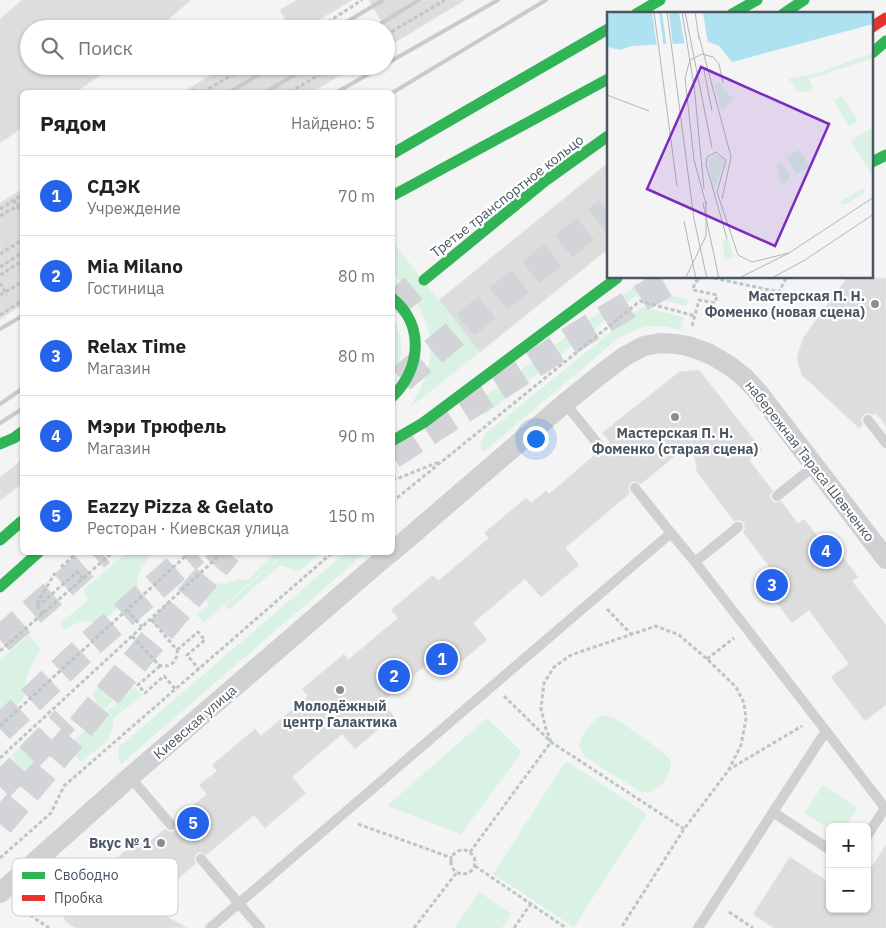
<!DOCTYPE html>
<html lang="ru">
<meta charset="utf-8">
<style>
:root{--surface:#fff;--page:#f6f6f6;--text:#222;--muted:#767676;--line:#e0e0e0;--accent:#2563eb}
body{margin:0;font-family:"IBM Plex Sans",sans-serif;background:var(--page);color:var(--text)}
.controls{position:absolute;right:15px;bottom:15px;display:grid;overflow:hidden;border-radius:8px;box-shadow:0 1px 4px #0004}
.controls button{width:45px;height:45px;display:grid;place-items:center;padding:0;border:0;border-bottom:1px solid var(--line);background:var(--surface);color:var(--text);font:25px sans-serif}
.you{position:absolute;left:535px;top:438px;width:18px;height:18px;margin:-12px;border:4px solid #fff;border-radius:50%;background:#1a73e8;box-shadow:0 0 0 8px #1a73e833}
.badge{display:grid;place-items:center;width:32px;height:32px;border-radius:50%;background:var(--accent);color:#fff;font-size:16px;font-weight:700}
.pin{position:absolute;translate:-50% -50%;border:2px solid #fff;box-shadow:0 1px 5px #0006}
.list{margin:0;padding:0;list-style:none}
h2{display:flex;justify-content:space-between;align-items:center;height:65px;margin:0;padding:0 20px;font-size:21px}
h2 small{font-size:16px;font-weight:400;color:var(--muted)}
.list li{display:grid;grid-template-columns:32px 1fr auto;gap:15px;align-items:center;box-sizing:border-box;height:80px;padding:0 20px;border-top:1px solid var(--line)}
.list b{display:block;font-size:19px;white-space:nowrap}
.list p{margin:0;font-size:16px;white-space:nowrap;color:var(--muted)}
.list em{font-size:16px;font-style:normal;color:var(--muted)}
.icon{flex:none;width:28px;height:28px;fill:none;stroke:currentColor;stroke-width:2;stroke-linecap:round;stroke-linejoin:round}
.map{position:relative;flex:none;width:886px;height:928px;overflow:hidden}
.search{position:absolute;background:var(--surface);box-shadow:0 1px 4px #0004;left:20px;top:20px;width:375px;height:55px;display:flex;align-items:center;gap:12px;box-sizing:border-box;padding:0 18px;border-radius:28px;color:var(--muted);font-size:19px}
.panel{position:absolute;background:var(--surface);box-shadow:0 1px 4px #0004;left:20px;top:90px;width:375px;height:465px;border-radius:8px}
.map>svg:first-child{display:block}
.green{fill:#d9f2e3}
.building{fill:#ddddde;stroke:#e5e6e7}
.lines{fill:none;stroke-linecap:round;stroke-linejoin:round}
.primary-tunnel{stroke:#d2d4d7;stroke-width:28;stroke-dasharray:28 14;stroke-linecap:butt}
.path{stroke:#bcc7c4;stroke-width:3;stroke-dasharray:4 2.5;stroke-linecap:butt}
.lane{stroke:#ced0d2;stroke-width:10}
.street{stroke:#ced0d2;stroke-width:20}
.fast{stroke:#30b455;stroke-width:11}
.jam{stroke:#e5322d;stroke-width:11}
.rail{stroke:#c9cacc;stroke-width:4}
.path-bridge{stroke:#bcc7c4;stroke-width:3;stroke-dasharray:4 2.5;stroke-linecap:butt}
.poi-dot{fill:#868d94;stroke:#fff;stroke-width:2}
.labels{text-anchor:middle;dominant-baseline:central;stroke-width:4.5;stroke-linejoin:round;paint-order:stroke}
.street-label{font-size:14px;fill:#4a5661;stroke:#fff}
.poi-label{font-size:14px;font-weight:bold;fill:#4a5661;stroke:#fff;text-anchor:end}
.inset-road{fill:none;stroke:#b0b5b9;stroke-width:1}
.view{fill:#7b2cbf;fill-opacity:0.15;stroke:#7b2cbf;stroke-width:2.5}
.inset-edge{fill:none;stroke:#4a5661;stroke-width:2.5}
.key{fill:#fff;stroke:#c9ccd0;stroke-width:1}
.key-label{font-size:14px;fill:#4a5661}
</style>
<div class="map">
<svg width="886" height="928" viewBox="0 0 886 928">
<rect width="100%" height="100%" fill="#f4f4f4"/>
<path class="green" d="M392 241 480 352 409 408C416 397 423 385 427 373 437 333 422 302 393 275Z
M634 287 688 300 687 306 638 294 485 415 472 406Z
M642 307 684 317 681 330C652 322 643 325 617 339L486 450 482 451 480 445 485 434Z
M392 316C403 338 406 356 392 378Z
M277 552 285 553 203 623 197 615 208 605 205 599V591L209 585 216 583 226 584 239 579 248 580Z
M126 553H151L140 571 137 581 139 589 101 623C87 620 77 621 66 629L62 628 61 623 88 600 83 590Z
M286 553H299L304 558V557L300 553H320L299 571 280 565 229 610 225 606Z
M345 553H365L121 764 118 756 119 747Z
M29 635 41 650C30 665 24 679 24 699L0 720V660Z
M128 676 134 683 90 721 84 714 97 703 92 694 105 682 114 689Z
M135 687 142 695 113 719C115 741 96 749 81 762L67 746Z
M602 715 613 717 662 751 671 761C668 779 665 783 651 793L639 791 585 757 579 746C583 733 589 723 602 715Z
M487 718 522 752 461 834 387 806Z
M26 742C35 750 38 753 51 752L22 779 20 770 12 755Z
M566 761 647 814 574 927 493 874Z
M823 785 858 808 845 827H830V830L804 813Z
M479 892 511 914 502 928H454Z"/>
<path class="building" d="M22 0H191L157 29H29V66H114L76 92H22V128L0 143V19Z
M297 0H352L304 29H291L280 10Z
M369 0H465L394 43Z
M226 66H356L312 92H183Z
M608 163V249L480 352 439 300Z
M22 189V305L0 319V203Z
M847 278H886V426L876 413 873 415 868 413 864 414 862 417 861 420 863 424 859 428 802 375 799 366 797 357 803 338Z
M699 370 762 450 749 460 773 491 770 494 771 500 775 503 781 501 798 524 804 519 819 538 825 534 858 577 852 581 886 625V705L865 721 831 677 849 664 809 610 792 623 761 583 774 573 743 532 745 529 744 523 740 520 734 521 697 472 692 442 641 484 634 481 630 483 628 489 630 493 565 548 579 565 541 597 525 579 473 623 487 640 447 673 434 658 382 702 394 716 355 749 342 734 292 777 306 793 265 828 254 815 206 855 200 852 196 854 194 860 196 863 179 878 173 881 156 910 187 928H75L65 921 61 904 144 836 149 842 165 829 169 832H173L176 830 178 824 176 820 207 794 199 785 217 771 212 765 255 729 261 736 308 696 302 689 344 654 348 660 398 618 391 610 433 575 438 581 489 538 484 533 526 498 531 503 546 491 549 494 597 453 603 456 607 454 609 448 607 445 610 442 602 433 679 372Z
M22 460V484L0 500V477Z
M886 845V928H774L753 914 790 857 830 883V909H867V874Z"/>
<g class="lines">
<path class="primary-tunnel" d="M392 306 424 280
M401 379 481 312 608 211
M392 455 590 328 675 278
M0 640 101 552
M0 729 91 643 195 552
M0 787 65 720
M0 824 169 621 228 552"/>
<path class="path" d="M317 29 362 0
M386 35 445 0
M192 92 196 89 198 92
M203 92 247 66
M290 92 334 66
M0 209 22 195
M0 216 22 203
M0 254 22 240
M0 267 22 253
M0 275 22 261
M714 278 779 292 786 278
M0 295 22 282
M0 315 22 301
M692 326 699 300 715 303 717 295 693 290 695 282 702 278
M392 479 399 478 439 462
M392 502 640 301 695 316
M61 567 78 552
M37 607 77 572 83 579
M607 609 631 634
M127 610 142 627
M43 614 36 605 55 573
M132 636 159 665C170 669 178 661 177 650L151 619
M177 650 198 632 205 640 187 655 199 669
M0 651 113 552
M707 659 734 638
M160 666 138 685 145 693 164 676 176 690
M504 696 551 742 684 829
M0 726 190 552
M0 758 223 552
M728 770 802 726
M358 824 452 858
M451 862a12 12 0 1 1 24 0a12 12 0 1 1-24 0Z
M470 852 551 742 546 729 541 709 544 683 554 667 571 655 656 626 679 635 707 659 736 687 744 703 746 719 741 745 728 771 684 829 621 928
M0 858 51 813 64 786 333 552
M475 866 566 928
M729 912 753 928
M30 915 49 928
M414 928 457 872
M514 928 530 905"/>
<path class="lane" d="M565 403 602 449
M868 420 886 443
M635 488 671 533
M777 496 814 466
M695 562 738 527
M826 731 885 808 867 836
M130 777 171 825
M773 812 830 850
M201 859 260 928
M210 928 671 533 695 562 826 731 773 812 698 928"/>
<path class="street" d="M392 552 565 403 601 374 625 356 644 346 660 343 676 344 688 346 710 354 730 366 744 377 758 392 886 559
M0 893 130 777 391 552"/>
<path class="fast" d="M636 14 660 0
M732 14 757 0
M783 14 804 0
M872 53 886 41
M392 154 608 29
M872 162 886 155
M392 196 608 79
M424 280 545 181 608 136
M392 298C425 324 421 370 392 397
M392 441 423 423 617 278
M0 444 14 438 22 432
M0 540 22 521
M0 587 39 552"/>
<path class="jam" d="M872 27 886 18"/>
<path class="rail" d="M335 29 383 0
M372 29 419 0
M386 64 498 0
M230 92 273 66
M266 92 309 66
M337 92 383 66
M392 93 546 0
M0 329 22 316
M0 404 22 389
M0 423 22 409"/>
<path class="path-bridge" d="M14 200 22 214
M0 283 7 295"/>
</g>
<g class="poi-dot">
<circle cx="875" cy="304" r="5"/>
<circle cx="675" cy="417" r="5"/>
<circle cx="340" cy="690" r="5"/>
<circle cx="161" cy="843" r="5"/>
</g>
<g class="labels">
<g class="street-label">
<text transform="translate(507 196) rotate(-38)">Третье транспортное кольцо</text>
<text transform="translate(810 461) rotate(52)">набережная Тараса Шевченко</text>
<text transform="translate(195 722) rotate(-41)">Киевская улица</text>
</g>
<g class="poi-label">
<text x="865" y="296">Мастерская П. Н.<tspan x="865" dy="16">Фоменко (новая сцена)</tspan></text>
<text x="675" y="433" text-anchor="middle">Мастерская П. Н.<tspan x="675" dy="16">Фоменко (старая сцена)</tspan></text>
<text x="340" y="706" text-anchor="middle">Молодёжный<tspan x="340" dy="16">центр Галактика</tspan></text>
<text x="151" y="843">Вкус № 1</text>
</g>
</g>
<g transform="translate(607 12)">
<rect width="266" height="266" fill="#f4f4f4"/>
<path d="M266 41V46L202 67 206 76 201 80 188 79V74L181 67 210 61ZM112 71 126 87 115 98 107 73ZM235 84 251 109 242 114 227 89ZM266 115H267L266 164 244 129ZM192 138 203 155 190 162 179 146ZM107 142 116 146 117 152 107 179 101 149ZM175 151 183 165 175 173 169 154ZM255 176 258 180 236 194 233 190ZM121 227 127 245 118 248 115 228Z" fill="#d9f2e3"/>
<path d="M0 0H266V12L125 50 112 34 102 30 25 34 13 38 1 35Z" fill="#aee2f0"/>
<path d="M45 0H52L57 37 50 36ZM55 0H62L66 35 60 36ZM72 0H96L101 32 78 35Z" fill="#f4f4f4"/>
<path class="inset-road" d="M47 0 70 174M60 0 87 207 100 267M75 0 87 74M78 0 105 136M88 0 92 27M92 24 124 145 115 187M97 58 105 99M87 73 97 177M0 83 42 99M96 191 112 267M99 192 87 148 78 66 83 48 95 42 106 45 112 52 116 71M77 209 89 267M120 227 99 152 100 145 109 140 119 148 110 180 131 243 145 250 182 241M78 267 99 224V190M130 267 182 241 267 185M163 267 198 248 267 202"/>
<path class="view" d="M94 55 222 112 168 234 40 177Z"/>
<rect width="266" height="266" class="inset-edge"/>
</g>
<rect x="12" y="858" width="166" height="58" rx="8" class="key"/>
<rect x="22" y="872" width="23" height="7" fill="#30b455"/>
<rect x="22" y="895" width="23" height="6" fill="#e5322d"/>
<g class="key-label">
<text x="54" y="880">Свободно</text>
<text x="54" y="903">Пробка</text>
</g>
</svg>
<div class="controls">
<button>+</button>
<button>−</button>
</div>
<div class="you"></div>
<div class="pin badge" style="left:442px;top:659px">1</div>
<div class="pin badge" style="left:394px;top:676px">2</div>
<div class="pin badge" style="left:772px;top:585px">3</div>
<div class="pin badge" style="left:826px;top:551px">4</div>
<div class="pin badge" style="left:193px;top:823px">5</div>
<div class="search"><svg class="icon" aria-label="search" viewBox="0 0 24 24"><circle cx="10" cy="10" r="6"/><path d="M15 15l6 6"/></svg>Поиск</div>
<section class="panel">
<h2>Рядом<small>Найдено: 5</small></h2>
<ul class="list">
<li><span class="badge">1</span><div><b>СДЭК</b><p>Учреждение</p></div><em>70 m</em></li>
<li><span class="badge">2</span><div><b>Mia Milano</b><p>Гостиница</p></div><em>80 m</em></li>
<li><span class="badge">3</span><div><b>Relax Time</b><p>Магазин</p></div><em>80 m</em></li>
<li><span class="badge">4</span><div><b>Мэри Трюфель</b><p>Магазин</p></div><em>90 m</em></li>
<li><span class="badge">5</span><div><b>Eazzy Pizza &amp; Gelato</b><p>Ресторан · Киевская улица</p></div><em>150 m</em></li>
</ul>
</section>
</div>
